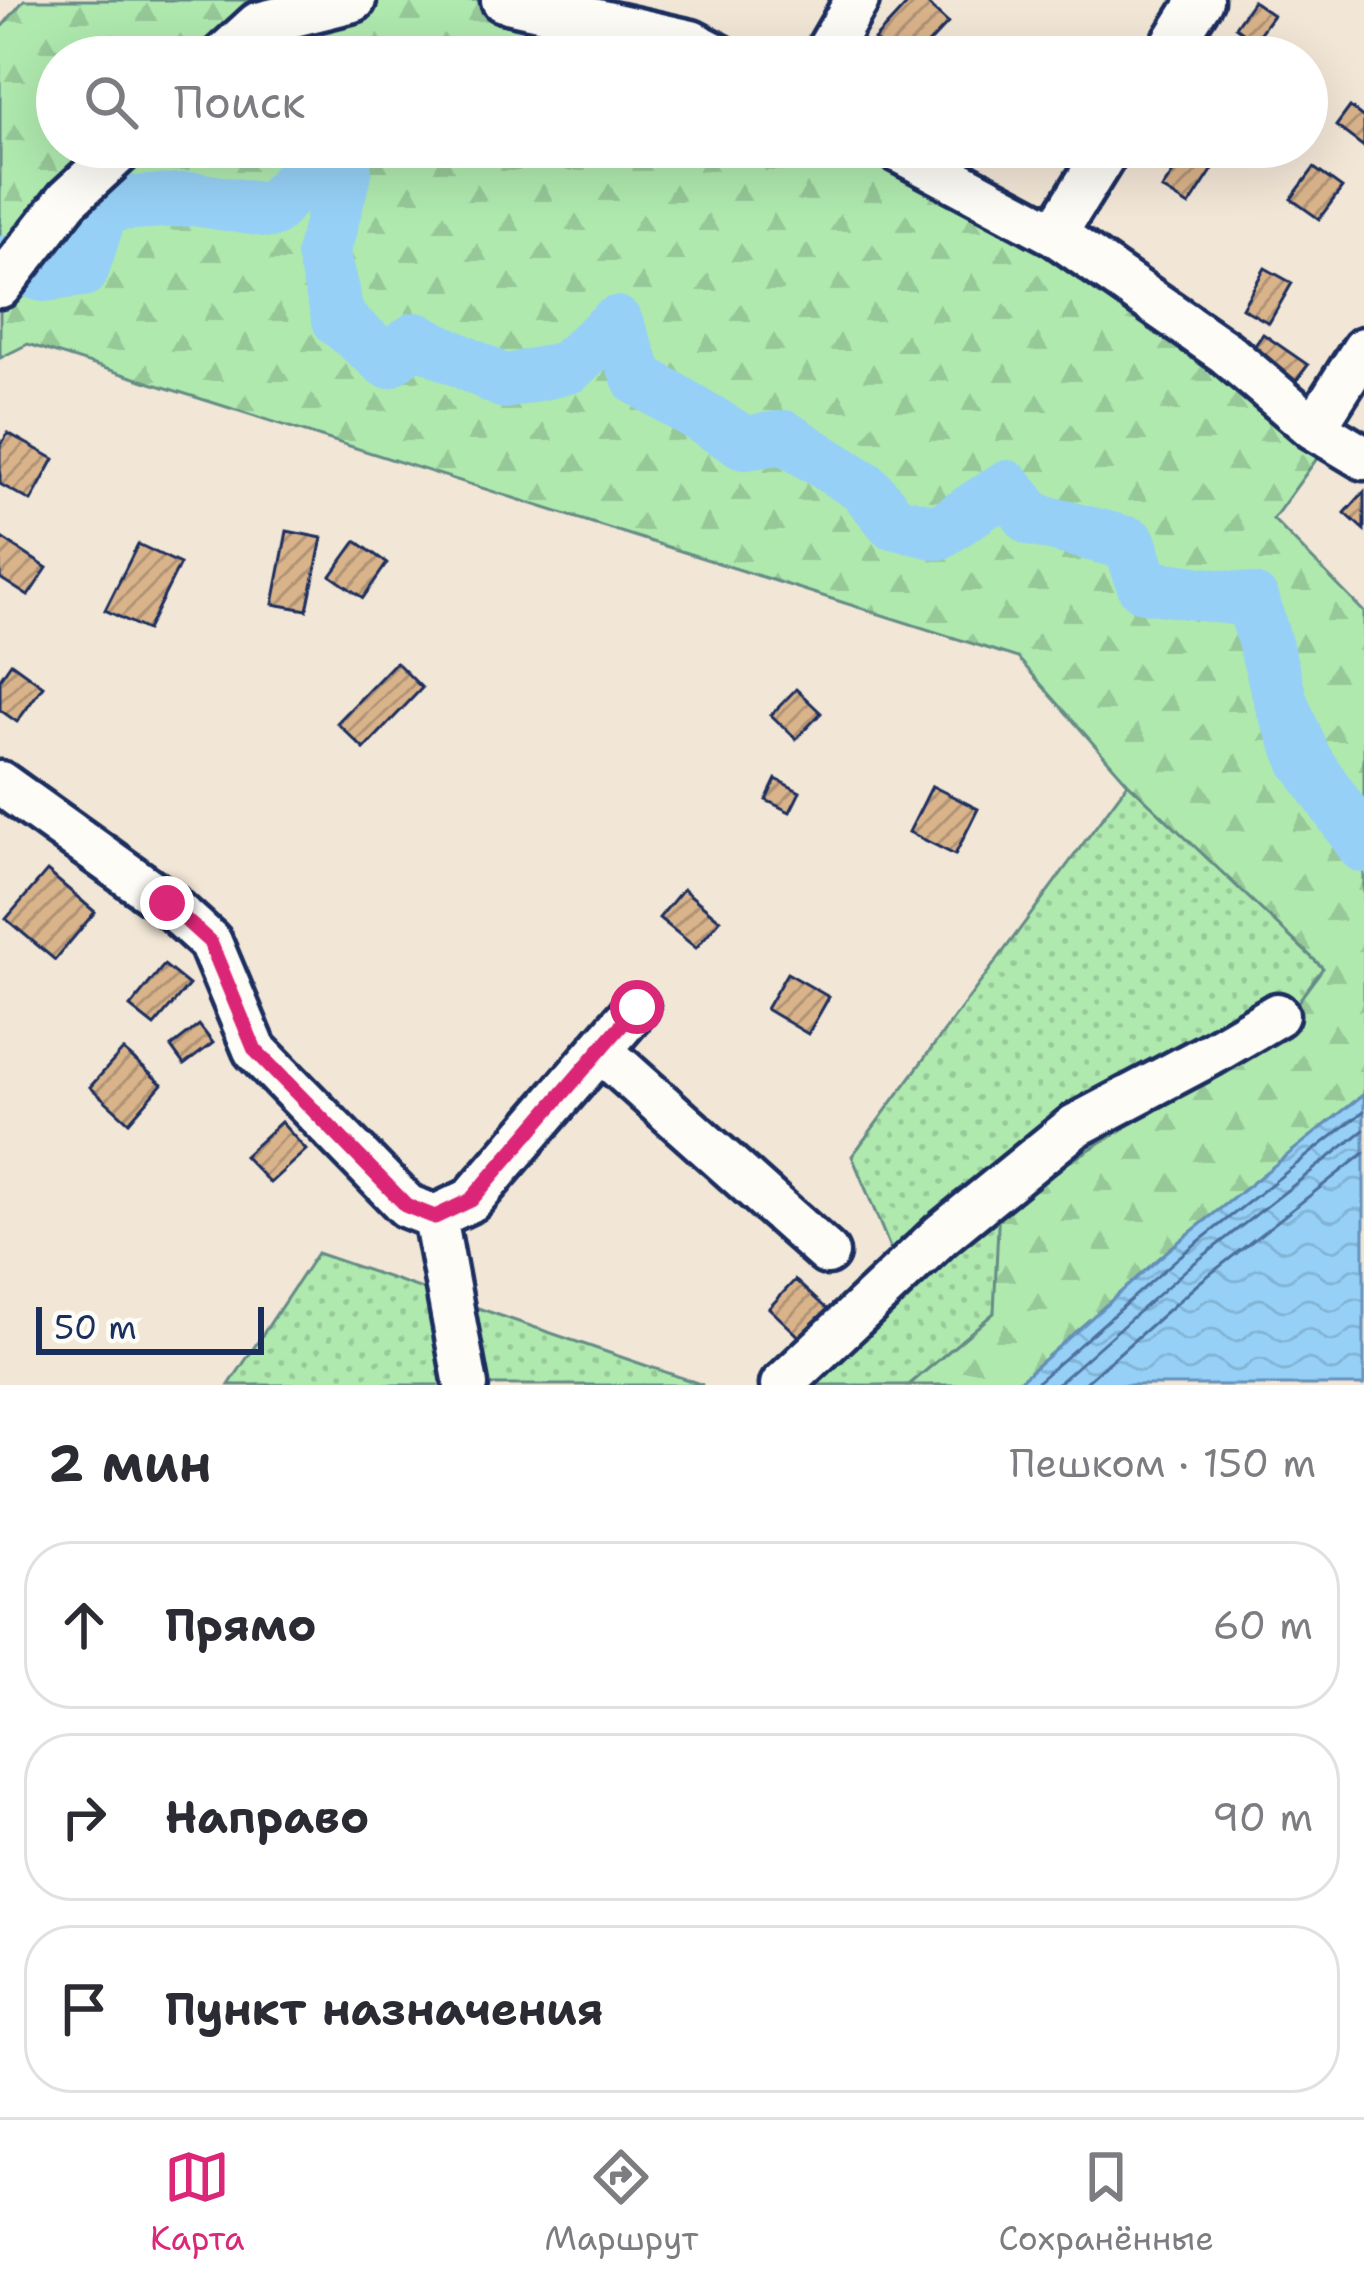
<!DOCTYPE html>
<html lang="ru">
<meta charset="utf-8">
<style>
:root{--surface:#fff;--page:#f2f2f3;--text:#2b2b33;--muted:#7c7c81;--line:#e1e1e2;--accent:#db2777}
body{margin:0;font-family:"Shantell Sans",sans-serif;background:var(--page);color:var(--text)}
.scale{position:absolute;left:36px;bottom:30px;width:228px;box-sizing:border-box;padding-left:12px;border:6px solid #1b2f5e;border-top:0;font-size:33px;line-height:42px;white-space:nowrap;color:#1b2f5e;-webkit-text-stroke:9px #fdfcf7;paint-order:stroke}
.stop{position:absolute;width:36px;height:36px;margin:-27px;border:9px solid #db2777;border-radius:50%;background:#fff}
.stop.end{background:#db2777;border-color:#fff;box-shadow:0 3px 12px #0008}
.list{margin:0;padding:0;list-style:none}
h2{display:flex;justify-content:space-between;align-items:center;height:156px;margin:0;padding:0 48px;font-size:51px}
h2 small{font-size:39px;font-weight:400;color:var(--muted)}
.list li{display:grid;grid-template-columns:78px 1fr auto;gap:36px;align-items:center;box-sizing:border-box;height:168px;margin:0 24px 24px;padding:0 24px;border:3px solid var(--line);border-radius:48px}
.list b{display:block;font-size:45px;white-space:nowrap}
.list em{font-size:39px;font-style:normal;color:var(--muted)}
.icon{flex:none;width:66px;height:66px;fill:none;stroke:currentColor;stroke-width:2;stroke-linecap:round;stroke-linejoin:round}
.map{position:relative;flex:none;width:1364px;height:1385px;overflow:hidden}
.search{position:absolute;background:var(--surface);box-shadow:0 12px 48px #0002;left:36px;right:36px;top:36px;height:132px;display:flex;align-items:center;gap:30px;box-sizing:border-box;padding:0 42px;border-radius:66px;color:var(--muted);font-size:45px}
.sheet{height:732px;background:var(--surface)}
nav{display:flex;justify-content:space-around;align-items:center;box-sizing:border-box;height:168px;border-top:3px solid var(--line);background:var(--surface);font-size:33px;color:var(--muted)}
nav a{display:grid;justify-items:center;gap:6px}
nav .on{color:var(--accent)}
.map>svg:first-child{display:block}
.grass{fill:url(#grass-dots);stroke:#658c86;stroke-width:3}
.forest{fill:url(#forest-firs);stroke:#658c86;stroke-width:3}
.water{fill:url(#water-waves);stroke:#6590b9;stroke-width:3}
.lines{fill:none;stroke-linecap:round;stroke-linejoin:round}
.shore{stroke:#4c6f9b;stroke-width:3}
.river{stroke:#96d0f6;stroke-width:54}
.building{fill:url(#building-hatch);stroke:#1b2f5e;stroke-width:3}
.minor-casing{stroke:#1b2f5e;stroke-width:51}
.minor{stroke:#fdfcf7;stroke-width:42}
.route{stroke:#db2777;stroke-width:15}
</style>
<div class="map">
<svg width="1364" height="1385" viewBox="0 0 1364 1385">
<defs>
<pattern id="grass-dots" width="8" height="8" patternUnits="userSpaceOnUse" patternTransform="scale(3)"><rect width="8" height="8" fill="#afe9ae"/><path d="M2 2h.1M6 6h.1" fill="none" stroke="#96c898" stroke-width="1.8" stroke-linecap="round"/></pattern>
<pattern id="forest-firs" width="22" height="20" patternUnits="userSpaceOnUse" patternTransform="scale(3)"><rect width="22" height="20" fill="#afe9ae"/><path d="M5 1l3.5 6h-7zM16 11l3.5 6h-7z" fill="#96c898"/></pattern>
<pattern id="water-waves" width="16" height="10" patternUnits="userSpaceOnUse" patternTransform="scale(3)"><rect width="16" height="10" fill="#96d0f6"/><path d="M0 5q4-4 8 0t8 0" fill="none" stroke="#81b3d5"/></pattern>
<pattern id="building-hatch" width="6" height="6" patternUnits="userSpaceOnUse" patternTransform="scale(3)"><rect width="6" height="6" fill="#d9b38a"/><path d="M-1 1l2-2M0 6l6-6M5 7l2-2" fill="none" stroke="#af9274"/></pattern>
</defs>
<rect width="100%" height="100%" fill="#f2e6d6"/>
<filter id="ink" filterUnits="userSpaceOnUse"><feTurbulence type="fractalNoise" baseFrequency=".00833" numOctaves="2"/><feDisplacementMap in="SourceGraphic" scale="24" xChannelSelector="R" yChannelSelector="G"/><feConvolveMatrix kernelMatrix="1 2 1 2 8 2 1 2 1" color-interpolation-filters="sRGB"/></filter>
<g filter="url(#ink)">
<path class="grass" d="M1128 783 1324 969 1271 1038 998 1264 994 1313 909 1385H767L895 1260 852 1156Z
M317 1253 703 1385H229Z"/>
<path class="forest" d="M24 0H604L682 24 748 57H57V147H929L1057 210 1337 431 1273 519 1364 612V1094L1171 1248 1015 1385H909L994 1313 999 1205 1271 1038 1323 968 1128 783 1018 658 28 344 0 358V29Z"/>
<path class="water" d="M1364 1094V1385H1015L1171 1248Z"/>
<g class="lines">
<path class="shore" d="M1034 1385 1179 1257 1364 1111
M1056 1385 1188 1268 1364 1130
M1083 1385 1200 1282 1364 1153"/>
<path class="river" d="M0 262 44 275 82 270 103 205 195 199 271 211 312 166 345 172 323 254 339 320 387 361 416 339 505 382 568 367 616 323 639 379 745 443 784 437 865 488 893 522 938 533 1007 487 1032 519 1130 544 1144 586 1253 601 1282 705 1305 760 1364 846"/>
</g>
<path class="building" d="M911 0H923L948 23 916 57H893L874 40Z
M1253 1 1273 15 1254 41 1235 27Z
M1350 107 1364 118V147L1336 126Z
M1189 149 1215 166 1189 206 1162 189Z
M1314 168 1342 188 1319 219 1291 199Z
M1265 268 1292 283 1269 323 1242 308Z
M1263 334 1308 365 1291 388 1247 357Z
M8 433 54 459 31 501 0 484V447Z
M1364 492V530L1345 513Z
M287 531 322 538 307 610 273 604Z
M0 537 47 568 28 596 0 578Z
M356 541 387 563 363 598 331 576Z
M138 544 180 564 147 630 105 610Z
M396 662 422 688 364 749 337 723Z
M11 663 43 686 17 722 0 710V679Z
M796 689 821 713 796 739 771 715Z
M776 779 800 792 790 812 766 800Z
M932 786 978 809 955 855 909 832Z
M47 871 95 912 55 960 6 919Z
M683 889 720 920 696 948 659 918Z
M164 965 189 985 154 1026 130 1007Z
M787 973 829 997 808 1034 766 1009Z
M199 1025 213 1043 184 1065 171 1047Z
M123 1050 162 1084 129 1122 90 1087Z
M281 1122 306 1150 270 1183 244 1156Z
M795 1280 830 1312 804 1341 769 1308Z"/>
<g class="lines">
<g class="minor-casing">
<path id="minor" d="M503 0 691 42 720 57
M222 57 258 24 354 0
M824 57 857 0
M1165 57 1201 0
M892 147 1055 234 1225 352 1314 428 1364 349
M1055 234 1109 147
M0 286 68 199 124 147
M1314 428 1364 458
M0 783 167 903 210 942 255 1050 407 1206 435 1217 471 1200 637 1007
M600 1050 827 1253
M435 1217 466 1385
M782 1385 941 1235 1075 1126 1209 1055 1277 1015"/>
</g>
<use href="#minor" class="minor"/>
</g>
</g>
<g class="lines" filter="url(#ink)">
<path class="route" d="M167 903 210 942 255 1050 407 1206 435 1217 471 1200 637 1007"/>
</g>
</svg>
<div class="scale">50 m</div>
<div class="stop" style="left:637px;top:1007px"></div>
<div class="stop end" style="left:167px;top:903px"></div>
<div class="search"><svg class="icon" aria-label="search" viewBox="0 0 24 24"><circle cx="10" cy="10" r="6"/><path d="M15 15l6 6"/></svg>Поиск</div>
</div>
<section class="sheet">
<h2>2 мин<small>Пешком · 150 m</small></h2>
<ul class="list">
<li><svg class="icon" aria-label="ahead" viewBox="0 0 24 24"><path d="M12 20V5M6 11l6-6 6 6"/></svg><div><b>Прямо</b></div><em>60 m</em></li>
<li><svg class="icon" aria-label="right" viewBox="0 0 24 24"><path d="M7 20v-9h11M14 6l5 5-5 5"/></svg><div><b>Направо</b></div><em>90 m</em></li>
<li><svg class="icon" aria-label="arrive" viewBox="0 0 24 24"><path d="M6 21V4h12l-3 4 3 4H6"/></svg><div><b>Пункт назначения</b></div></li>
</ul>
</section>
<nav>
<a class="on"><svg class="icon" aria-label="map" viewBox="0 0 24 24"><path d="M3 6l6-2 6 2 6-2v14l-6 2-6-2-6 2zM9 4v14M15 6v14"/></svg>Карта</a>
<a><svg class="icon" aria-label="directions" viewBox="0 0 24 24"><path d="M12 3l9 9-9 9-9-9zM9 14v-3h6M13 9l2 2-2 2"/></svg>Маршрут</a>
<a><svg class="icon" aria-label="saved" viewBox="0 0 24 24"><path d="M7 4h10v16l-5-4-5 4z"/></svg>Сохранённые</a>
</nav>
